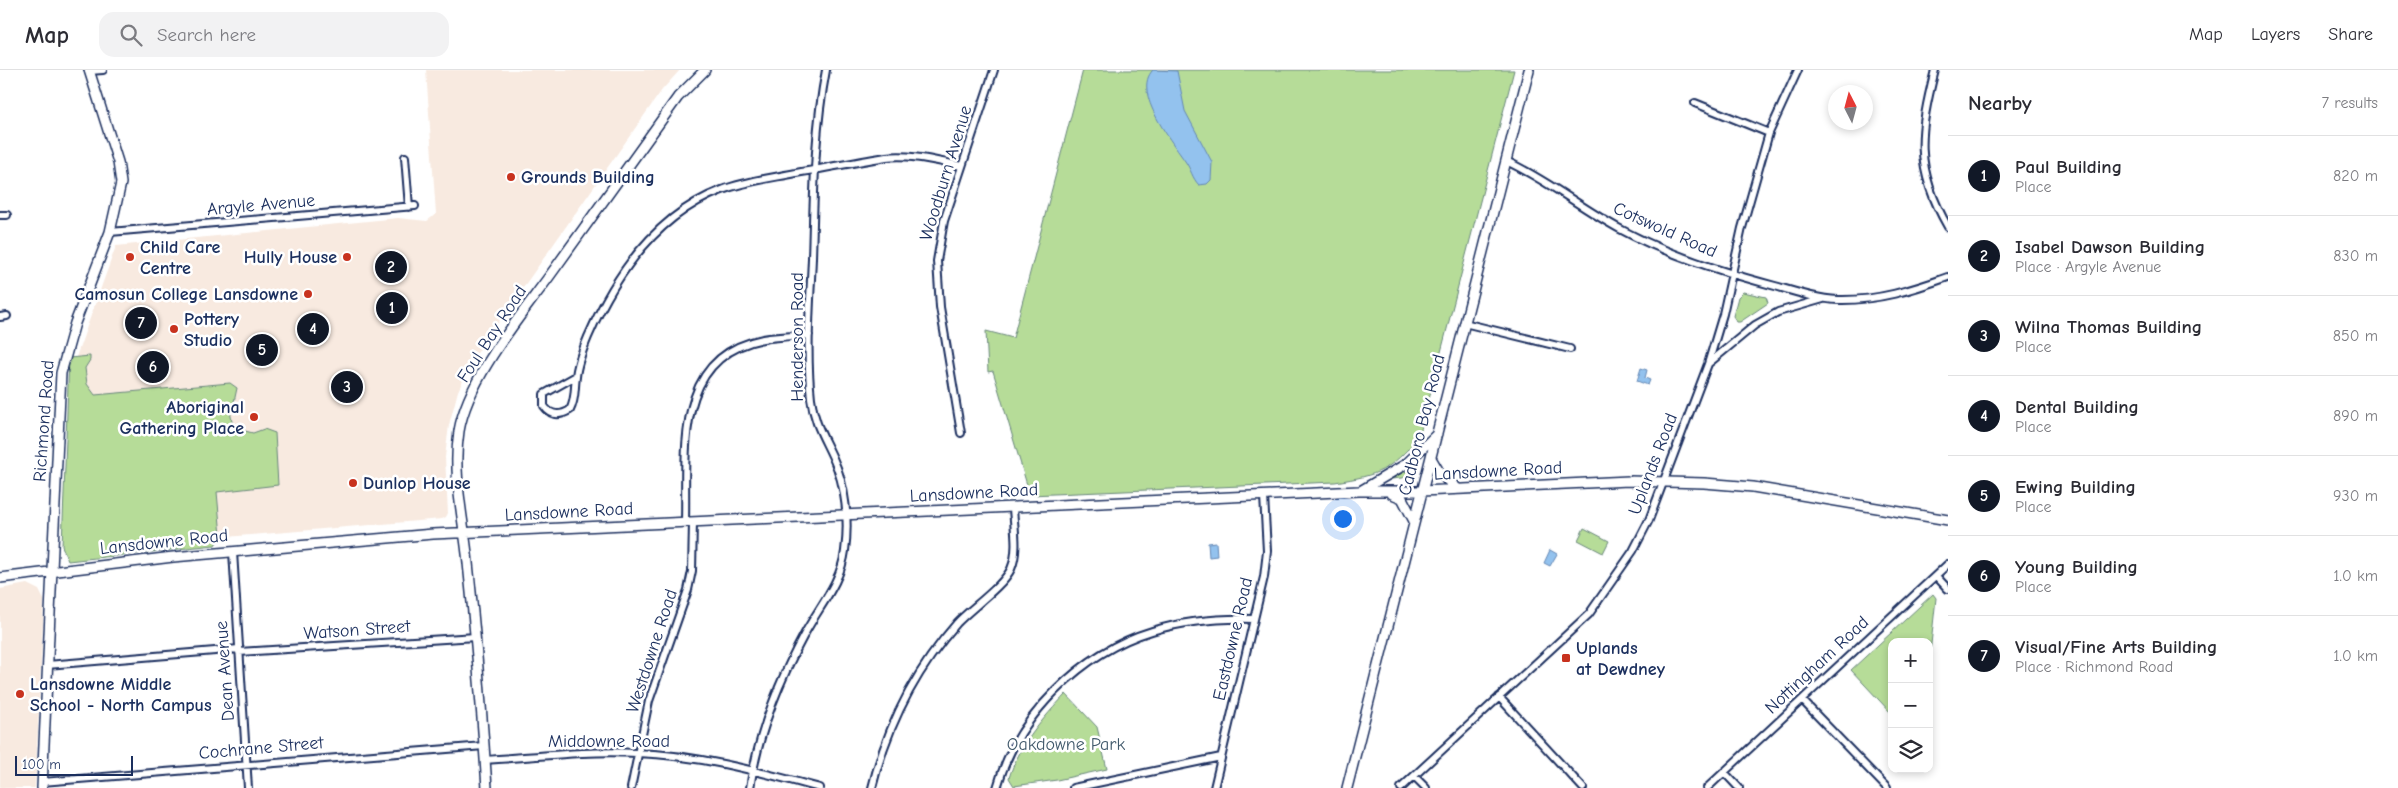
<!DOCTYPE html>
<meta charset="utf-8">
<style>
:root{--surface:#fff;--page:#f2f2f3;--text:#2b2b33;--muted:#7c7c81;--line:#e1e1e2;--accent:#111827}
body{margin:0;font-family:"Comic Neue",sans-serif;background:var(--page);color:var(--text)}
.controls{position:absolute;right:15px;bottom:15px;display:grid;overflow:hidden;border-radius:10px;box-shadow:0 2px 8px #0003}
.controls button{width:45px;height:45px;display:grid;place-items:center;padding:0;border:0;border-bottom:1px solid var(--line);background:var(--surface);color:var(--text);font:25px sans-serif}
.compass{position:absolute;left:1828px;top:15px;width:45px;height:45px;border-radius:50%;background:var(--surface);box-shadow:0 2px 8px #0003;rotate:354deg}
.scale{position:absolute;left:15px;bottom:12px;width:118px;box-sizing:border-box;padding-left:5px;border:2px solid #1b2f5e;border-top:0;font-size:14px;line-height:18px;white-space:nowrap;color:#1b2f5e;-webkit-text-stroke:4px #fff;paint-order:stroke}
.you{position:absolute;left:1342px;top:448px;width:18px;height:18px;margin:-12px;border:4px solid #fff;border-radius:50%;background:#1a73e8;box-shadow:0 0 0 8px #1a73e833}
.badge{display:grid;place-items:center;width:32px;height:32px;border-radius:50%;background:var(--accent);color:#fff;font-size:16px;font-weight:700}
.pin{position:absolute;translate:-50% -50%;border:2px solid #fff;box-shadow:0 1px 5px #0006}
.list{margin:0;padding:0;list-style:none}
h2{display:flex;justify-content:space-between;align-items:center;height:65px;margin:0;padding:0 20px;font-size:21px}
h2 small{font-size:16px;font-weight:400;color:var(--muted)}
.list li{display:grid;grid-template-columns:32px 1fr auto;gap:15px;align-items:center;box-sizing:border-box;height:80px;padding:0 20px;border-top:1px solid var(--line)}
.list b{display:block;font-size:19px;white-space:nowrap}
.list p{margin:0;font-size:16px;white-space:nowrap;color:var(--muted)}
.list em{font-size:16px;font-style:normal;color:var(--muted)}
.icon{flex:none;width:28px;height:28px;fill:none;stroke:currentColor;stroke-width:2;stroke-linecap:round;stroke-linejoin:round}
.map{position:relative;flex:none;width:1948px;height:718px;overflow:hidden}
header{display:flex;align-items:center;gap:30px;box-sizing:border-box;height:70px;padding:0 25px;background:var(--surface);border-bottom:1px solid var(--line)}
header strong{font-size:24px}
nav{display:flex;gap:28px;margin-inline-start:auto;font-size:18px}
.search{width:350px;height:45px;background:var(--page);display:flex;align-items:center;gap:12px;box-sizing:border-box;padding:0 18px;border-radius:15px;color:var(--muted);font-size:19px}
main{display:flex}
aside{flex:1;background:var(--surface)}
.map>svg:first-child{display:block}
.built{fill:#f8eae0}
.green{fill:#b6dc98;stroke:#68867b}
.water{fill:#93c2ee;stroke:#6387b4}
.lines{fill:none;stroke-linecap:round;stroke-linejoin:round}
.street-casing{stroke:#1b2f5e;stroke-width:10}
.secondary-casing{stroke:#1b2f5e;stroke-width:12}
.street{stroke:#fff;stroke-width:6}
.secondary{stroke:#fff;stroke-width:9}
.poi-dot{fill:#c8321e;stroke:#fff;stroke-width:2}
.labels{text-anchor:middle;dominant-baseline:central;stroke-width:5;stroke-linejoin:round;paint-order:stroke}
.street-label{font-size:18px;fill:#1b2f5e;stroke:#fff}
.poi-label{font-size:18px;font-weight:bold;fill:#1b2f5e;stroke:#fff;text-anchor:start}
.park-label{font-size:18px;fill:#425a6c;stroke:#fff}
</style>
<header>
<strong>Map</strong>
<div class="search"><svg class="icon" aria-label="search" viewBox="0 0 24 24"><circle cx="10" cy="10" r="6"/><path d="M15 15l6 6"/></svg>Search here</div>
<nav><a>Map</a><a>Layers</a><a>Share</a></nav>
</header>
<main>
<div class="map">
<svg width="1948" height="718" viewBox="0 0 1948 718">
<rect width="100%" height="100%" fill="#fff"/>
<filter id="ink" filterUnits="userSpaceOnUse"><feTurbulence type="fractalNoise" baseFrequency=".02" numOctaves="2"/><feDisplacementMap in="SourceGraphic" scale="10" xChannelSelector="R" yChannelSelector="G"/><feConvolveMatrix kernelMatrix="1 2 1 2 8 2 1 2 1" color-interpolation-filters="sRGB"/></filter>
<g filter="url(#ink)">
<path class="built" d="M426 0H680L662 20 475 286 458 321 449 355 445 387 448 443 446 447 442 449 71 480V301L116 176 398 148 427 151 436 144Z
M27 514 39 520 44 530 35 718H0V519Z"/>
<path class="green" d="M1083 0H1514L1419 367C1389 401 1380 405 1335 412L1030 425 993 301 988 302 986 261 1013 268Z
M1743 222 1766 227 1768 233 1740 252H1737L1733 246 1738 227Z
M90 286V290L85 298 87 314 95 325 230 313 237 318 234 332 237 337 230 340 233 358 253 363 264 359 275 363 278 415 217 422 221 466 215 475 68 491 62 476 69 288Z
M1419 390 1416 403 1412 407 1391 409 1410 399Z
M1584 458 1609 471 1603 483 1578 470Z
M1933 524 1936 528 1929 593V572H1892V644L1851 600Z
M1066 624 1097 657 1107 699 1057 710 1014 716 1009 708C1018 677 1044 647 1066 624Z"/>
<path class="water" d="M1153 0 1177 1 1185 41 1212 92 1211 110 1207 114 1199 115C1192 108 1191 99 1185 91 1173 73 1131 22 1153 0Z
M1641 298 1647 300 1645 308 1650 310 1648 315 1637 311Z
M1216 472 1217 486 1209 487 1208 473Z
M1550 480 1557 484 1550 496 1544 493Z"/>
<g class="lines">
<g class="street-casing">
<path id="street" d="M1935 0C1919 63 1914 98 1948 157
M89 1 103 0
M1695 33 1769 63
M405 87 409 137
M1506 91C1546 109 1581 138 1620 159 1668 185 1722 202 1775 216 1796 222 1817 229 1838 230 1877 231 1912 220 1948 207
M0 145H7
M110 162 415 136
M0 247 7 246
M1464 253 1570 279
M1709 293 1755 255 1778 242 1823 229
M576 306 544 324V336C551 346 560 346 570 340 576 329 574 319 576 307 577 295 583 279 588 267 615 205 656 145 722 120 746 111 771 108 796 103 826 98 856 92 886 87 912 84 936 91 962 96
M961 363 940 237 937 191 944 151 994 0
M685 452C687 383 672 287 763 269 778 266 794 266 809 265
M233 482 248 718
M1936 506 1948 519
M239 582 476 567
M47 595 239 579
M1499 627 1583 718
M1802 630 1887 718
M485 690C535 687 586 680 637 683 699 685 760 702 820 718
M1724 702 1739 718
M1414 706 1426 718
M42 712 484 676
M631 718 649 631 688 520 692 501 693 452
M750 718C758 664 778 613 804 565 818 538 841 513 845 481 849 451 846 416 833 388 823 366 814 353 811 328 806 282 810 235 812 188 814 125 814 63 826 0
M872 718C887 656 915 601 957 553 971 538 1003 516 1011 499 1019 481 1014 457 1013 438
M997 718C1016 647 1082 582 1152 561 1185 551 1219 548 1254 549
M1073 718 1221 687
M1214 718 1264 507 1267 481 1264 426
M1401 718 1589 544 1633 481 1649 450 1708 294 1723 244 1742 158 1769 63 1798 0
M1707 718 1948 494"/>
</g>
<g class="secondary-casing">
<path id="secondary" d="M1431 388 1441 405 1458 419
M1362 420 1406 394 1437 364
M1392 424 1402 428 1414 451
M0 508 173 487 433 464 1359 421H1422L1629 411 1704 413 1753 417 1948 450
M42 718 61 303 75 253 110 162 121 113 118 92 89 0
M487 718C482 643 476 568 468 493 464 450 452 405 459 361 468 308 520 247 551 204 594 145 636 86 678 27L705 0
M1347 718 1529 0"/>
</g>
<use href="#street" class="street"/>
<use href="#secondary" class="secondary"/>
</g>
</g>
<g class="poi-dot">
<circle cx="511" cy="107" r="5"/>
<circle cx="130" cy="187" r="5"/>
<circle cx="347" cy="187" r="5"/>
<circle cx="308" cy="224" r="5"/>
<circle cx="174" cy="259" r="5"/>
<circle cx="254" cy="347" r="5"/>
<circle cx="353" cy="413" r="5"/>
<rect x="1561" y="583" width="10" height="10" rx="2.5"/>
<circle cx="20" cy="624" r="5"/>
</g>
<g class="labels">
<g class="street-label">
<text transform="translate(946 103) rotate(-73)">Woodburn Avenue</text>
<text transform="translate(261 135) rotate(-5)">Argyle Avenue</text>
<text transform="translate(1665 160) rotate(24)">Cotswold Road</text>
<text transform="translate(492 264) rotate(-57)">Foul Bay Road</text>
<text transform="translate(797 267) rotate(-90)">Henderson Road</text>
<text transform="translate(44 351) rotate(-86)">Richmond Road</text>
<text transform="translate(1422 355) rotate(-76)">Cadboro Bay Road</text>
<text transform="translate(1653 394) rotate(-69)">Uplands Road</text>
<text transform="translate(1498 401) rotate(-3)">Lansdowne Road</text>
<text transform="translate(974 423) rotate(-3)">Lansdowne Road</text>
<text transform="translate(569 442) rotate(-3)">Lansdowne Road</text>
<text transform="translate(164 472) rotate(-6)">Lansdowne Road</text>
<text transform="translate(357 560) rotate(-4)">Watson Street</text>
<text transform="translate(1233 569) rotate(-77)">Eastdowne Road</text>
<text transform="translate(652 581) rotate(-72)">Westdowne Road</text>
<text transform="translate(1817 595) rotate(-43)">Nottingham Road</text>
<text transform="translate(225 601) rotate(-94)">Dean Avenue</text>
<text x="609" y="671">Middowne Road</text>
<text transform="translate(261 678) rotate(-5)">Cochrane Street</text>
</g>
<g class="poi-label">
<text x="521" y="107">Grounds Building</text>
<text x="140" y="177">Child Care<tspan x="140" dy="21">Centre</tspan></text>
<text x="337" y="187" text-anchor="end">Hully House</text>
<text x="298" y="224" text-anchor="end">Camosun College Lansdowne</text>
<text x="184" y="249">Pottery<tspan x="184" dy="21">Studio</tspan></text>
<text x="244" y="337" text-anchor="end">Aboriginal<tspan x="244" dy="21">Gathering Place</tspan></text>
<text x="363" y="413">Dunlop House</text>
<text x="1576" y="578">Uplands<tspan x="1576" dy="21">at Dewdney</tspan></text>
<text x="30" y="614">Lansdowne Middle<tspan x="30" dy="21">School - North Campus</tspan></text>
</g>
<g class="park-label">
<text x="1066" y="674">Oakdowne Park</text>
</g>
</g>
</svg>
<div class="controls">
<button>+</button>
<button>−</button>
<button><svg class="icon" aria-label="layers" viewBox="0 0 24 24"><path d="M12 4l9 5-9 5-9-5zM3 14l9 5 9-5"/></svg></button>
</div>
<svg class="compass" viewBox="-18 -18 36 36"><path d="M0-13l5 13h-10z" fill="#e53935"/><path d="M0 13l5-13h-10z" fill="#7c7c81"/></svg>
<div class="scale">100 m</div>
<div class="you"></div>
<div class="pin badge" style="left:392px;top:238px">1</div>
<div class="pin badge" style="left:391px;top:197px">2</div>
<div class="pin badge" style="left:347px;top:317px">3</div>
<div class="pin badge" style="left:313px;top:259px">4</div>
<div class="pin badge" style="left:262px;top:280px">5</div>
<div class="pin badge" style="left:153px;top:297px">6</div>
<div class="pin badge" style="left:141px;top:253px">7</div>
</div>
<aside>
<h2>Nearby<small>7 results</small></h2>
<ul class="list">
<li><span class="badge">1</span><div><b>Paul Building</b><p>Place</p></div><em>820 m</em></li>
<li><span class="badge">2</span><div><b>Isabel Dawson Building</b><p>Place · Argyle Avenue</p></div><em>830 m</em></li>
<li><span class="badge">3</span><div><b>Wilna Thomas Building</b><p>Place</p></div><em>850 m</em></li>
<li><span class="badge">4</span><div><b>Dental Building</b><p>Place</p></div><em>890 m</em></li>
<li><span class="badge">5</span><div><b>Ewing Building</b><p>Place</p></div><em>930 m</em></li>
<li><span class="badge">6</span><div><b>Young Building</b><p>Place</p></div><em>1.0 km</em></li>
<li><span class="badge">7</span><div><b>Visual/Fine Arts Building</b><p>Place · Richmond Road</p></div><em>1.0 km</em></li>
</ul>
</aside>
</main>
